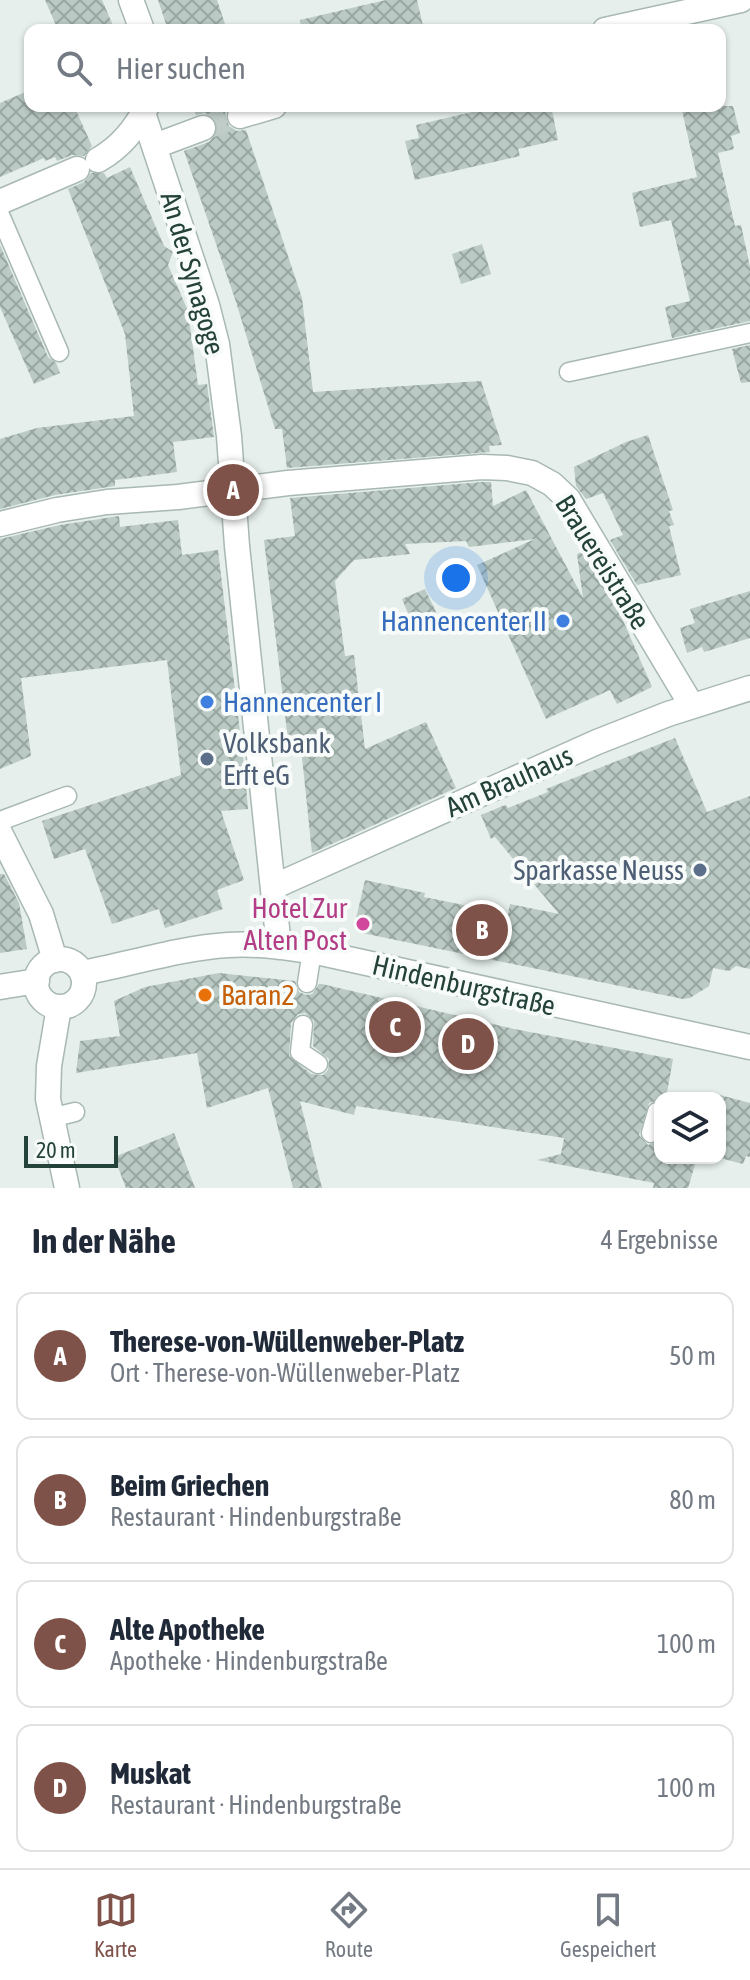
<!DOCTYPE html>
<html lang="de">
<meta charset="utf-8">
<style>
:root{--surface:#fff;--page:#f2f2f3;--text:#1f2937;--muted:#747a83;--line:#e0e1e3;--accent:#7f5249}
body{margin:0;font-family:"Asap Condensed",sans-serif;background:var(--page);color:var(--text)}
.controls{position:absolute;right:24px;bottom:24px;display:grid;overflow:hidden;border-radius:16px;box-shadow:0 2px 6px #0004}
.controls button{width:72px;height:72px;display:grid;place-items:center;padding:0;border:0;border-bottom:2px solid var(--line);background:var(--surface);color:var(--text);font:40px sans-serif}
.scale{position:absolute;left:24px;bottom:20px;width:94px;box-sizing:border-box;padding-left:8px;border:4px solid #24423a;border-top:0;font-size:22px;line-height:28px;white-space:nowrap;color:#24423a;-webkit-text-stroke:6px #f7fbf9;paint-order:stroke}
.you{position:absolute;left:456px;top:578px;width:28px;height:28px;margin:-20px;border:6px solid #fff;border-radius:50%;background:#1a73e8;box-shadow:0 0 0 12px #1a73e833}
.badge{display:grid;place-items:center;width:52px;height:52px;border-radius:50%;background:var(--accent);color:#fff;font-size:26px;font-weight:700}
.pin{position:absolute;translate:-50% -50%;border:4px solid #fff;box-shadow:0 2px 8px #0006}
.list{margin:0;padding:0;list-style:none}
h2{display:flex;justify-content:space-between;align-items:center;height:104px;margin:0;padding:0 32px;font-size:34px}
h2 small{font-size:26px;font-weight:400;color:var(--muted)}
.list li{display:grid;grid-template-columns:52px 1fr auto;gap:24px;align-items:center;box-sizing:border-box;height:128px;margin:0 16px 16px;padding:0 16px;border:2px solid var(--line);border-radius:16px}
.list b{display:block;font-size:30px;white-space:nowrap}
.list p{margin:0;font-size:26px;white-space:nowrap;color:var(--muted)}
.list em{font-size:26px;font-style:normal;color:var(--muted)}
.icon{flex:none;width:44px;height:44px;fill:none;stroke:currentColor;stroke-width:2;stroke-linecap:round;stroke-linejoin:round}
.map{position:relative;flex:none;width:750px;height:1188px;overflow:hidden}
.search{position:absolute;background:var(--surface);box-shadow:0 2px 6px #0004;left:24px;right:24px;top:24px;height:88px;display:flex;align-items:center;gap:20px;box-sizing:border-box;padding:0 28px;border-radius:16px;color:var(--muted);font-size:30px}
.sheet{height:680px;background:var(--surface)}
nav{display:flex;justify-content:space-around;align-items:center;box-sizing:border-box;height:112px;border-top:2px solid var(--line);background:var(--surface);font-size:22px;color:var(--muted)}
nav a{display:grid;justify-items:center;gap:4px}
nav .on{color:var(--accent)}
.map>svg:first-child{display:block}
.building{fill:url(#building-cross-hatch);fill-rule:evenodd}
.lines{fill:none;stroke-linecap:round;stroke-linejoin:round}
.street-tunnel{stroke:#bfccc8;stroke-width:24;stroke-dasharray:24 12;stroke-linecap:butt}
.lane-casing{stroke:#a8b8b2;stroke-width:21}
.street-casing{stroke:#a8b8b2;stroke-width:27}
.lane{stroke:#fff;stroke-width:18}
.street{stroke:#fff;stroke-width:24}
.shop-dot{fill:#3f7fe0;stroke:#f7fbf9;stroke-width:3}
.service-dot{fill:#5c6f8a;stroke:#f7fbf9;stroke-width:3}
.hotel-dot{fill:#d1479c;stroke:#f7fbf9;stroke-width:3}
.food-dot{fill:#e8710a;stroke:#f7fbf9;stroke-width:3}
.labels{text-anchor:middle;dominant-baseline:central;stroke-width:8;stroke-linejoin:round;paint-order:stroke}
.street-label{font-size:28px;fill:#24423a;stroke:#f7fbf9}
.shop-label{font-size:28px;fill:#366cbe;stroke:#f7fbf9;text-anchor:end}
.service-label{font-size:28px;fill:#4e5e75;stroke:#f7fbf9;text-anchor:start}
.hotel-label{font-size:28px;fill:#b23c85;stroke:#f7fbf9;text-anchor:end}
.food-label{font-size:28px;fill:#c56008;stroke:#f7fbf9;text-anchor:start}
</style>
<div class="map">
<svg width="750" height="1188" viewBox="0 0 750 1188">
<defs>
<pattern id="building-cross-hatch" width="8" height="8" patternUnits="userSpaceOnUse" patternTransform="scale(2)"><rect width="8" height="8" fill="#bbcac4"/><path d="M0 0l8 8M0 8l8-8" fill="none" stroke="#98a6a0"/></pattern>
</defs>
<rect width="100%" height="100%" fill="#e6efeb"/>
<path class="building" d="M45 0H102L115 30H58Z
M158 0H217L227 30H168Z
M386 0H417L424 30H301L300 20Z
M30 90V106H74L92 146 84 156 72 155 57 161 55 157 45 161 44 158 0 177V103Z
M193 106H229L225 113 229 126 237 131 246 130 302 298 313 392 481 381 502 445 489 446 490 452 287 468 282 429H275L236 302 184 151 209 142 218 131 217 124 213 117 205 113 196 115Z
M498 106H551L558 140 518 149 520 156 415 180 405 141 419 138 416 125Z
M681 106H733L740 133 731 136 734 149 718 153 735 226 741 225 750 267V321L672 338 665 307 690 301 671 220 640 227 632 193 697 177Z
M130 167 164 246 173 252 168 265 188 311 198 385 207 384 214 437 173 442 177 472 115 480V486L55 495 0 509V439L37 428 134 416 125 334 68 189 84 182 91 173H104L107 178Z
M482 244 491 274 461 284 452 254Z
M0 245 48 357 56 363 60 373 34 384 0 307Z
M750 345V382L741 383 732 349Z
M648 435 673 510 669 511 674 525 669 526 681 575 637 585 610 540 623 535 603 493 586 499 576 486 574 467 626 442Z
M482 482H491L493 506 526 490 583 598 577 554 582 552 622 618 652 687 617 704 610 690 546 719 477 565 535 539 469 547 466 541 405 544 410 554 354 560 335 581 345 656 354 655 365 749 426 722 456 788 312 853 300 738 288 740 264 540 295 536 290 498Z
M119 516 120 527 178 520 182 555 218 550 244 765 248 809 221 811 244 880 217 890 223 909 165 928 159 909 112 924 85 849 54 859 42 821 181 775 167 660 21 678 31 756 0 769V539L60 525Z
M425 589 436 612 412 623 402 599Z
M750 591V638L704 652 702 647 687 653 680 628 695 623 690 609Z
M675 738 707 812 750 796V969L736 966 729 971 713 968 709 986 690 998 683 999 362 933 355 923 365 880 425 893 424 897 508 914 510 904 559 914 495 837 491 839 481 815 505 805 508 808 548 792 546 789Z
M0 874H4L19 903 27 949 0 953Z
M219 973 295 981 299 992 306 995 312 994 319 984H322L514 1029 673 1059 666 1098 649 1103 639 1135 648 1145 660 1141V1158H697L688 1188H653L654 1183 537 1160 561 1154 564 1138 356 1106 354 1115 300 1101 322 1188H293L268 1088 207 1108 197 1053 76 1073 80 1041 120 1036 114 1001 145 987ZM305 1013 314 1021 313 1046 329 1059 328 1070 323 1075 311 1074 289 1056 291 1023 298 1014Z
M720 1095 750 1103V1157L746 1156 743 1164 720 1158Z
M174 1133 195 1188H126L114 1157Z"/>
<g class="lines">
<path class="street-tunnel" d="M203 128 240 116"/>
<g class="lane-casing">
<path id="lane" d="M0 215 59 352
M569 372 750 333
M0 821 67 796
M307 983 312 951
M303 1025 300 1052 318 1064
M51 1118 75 1112
M651 1133 657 1112H660"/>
</g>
<g class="street-casing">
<path id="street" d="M131 0 142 30
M605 30 741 0
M143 113 207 305 217 344 229 436 237 546 279 947
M240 116 274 106
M155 146 203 128
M98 160C121 147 135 129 147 106
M0 202 77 169
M0 524 57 510 107 502 178 497 288 483 482 467 507 468 532 473 552 484 568 499 692 706
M0 833 41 914 55 960
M273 887 597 742 668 714 750 688
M36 983a24 24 0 1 1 48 0a24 24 0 1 1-48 0Z
M82 973C130 964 180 948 228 945 259 943 291 948 321 953L750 1047
M0 987 37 981
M59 1007 49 1066 48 1099 67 1188"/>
</g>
<use href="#lane" class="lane"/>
<use href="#street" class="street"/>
</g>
<g class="shop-dot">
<circle cx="563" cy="621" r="8"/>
<circle cx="207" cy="702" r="8"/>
</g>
<g class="service-dot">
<circle cx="207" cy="759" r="8"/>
<circle cx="700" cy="870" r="8"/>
</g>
<circle class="hotel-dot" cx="363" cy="924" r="8"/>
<circle class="food-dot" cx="205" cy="995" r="8"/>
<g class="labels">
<g class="street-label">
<text transform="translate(193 273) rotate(74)">An der Synagoge</text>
<text transform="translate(603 562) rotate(58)">Brauereistraße</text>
<text transform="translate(509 781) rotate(-24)">Am Brauhaus</text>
<text transform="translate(464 985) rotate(13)">Hindenburgstraße</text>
</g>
<g class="shop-label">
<text x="547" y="621">Hannencenter II</text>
<text x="223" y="702" text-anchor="start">Hannencenter I</text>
</g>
<g class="service-label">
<text x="223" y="743">Volksbank<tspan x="223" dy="32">Erft eG</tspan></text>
<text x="684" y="870" text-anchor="end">Sparkasse Neuss</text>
</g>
<g class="hotel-label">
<text x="347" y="908">Hotel Zur<tspan x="347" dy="32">Alten Post</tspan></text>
</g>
<g class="food-label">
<text x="221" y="995">Baran2</text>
</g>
</g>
</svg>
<div class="controls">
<button><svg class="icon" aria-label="layers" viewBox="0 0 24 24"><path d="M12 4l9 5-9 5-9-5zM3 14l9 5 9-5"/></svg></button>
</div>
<div class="scale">20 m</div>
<div class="you"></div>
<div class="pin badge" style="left:233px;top:490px">A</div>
<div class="pin badge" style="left:482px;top:930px">B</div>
<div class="pin badge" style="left:395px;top:1027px">C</div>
<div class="pin badge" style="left:468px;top:1044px">D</div>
<div class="search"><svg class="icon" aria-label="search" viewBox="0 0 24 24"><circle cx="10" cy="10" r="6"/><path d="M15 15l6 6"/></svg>Hier suchen</div>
</div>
<section class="sheet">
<h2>In der Nähe<small>4 Ergebnisse</small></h2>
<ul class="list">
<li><span class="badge">A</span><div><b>Therese-von-Wüllenweber-Platz</b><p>Ort · Therese-von-Wüllenweber-Platz</p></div><em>50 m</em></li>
<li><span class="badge">B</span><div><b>Beim Griechen</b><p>Restaurant · Hindenburgstraße</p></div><em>80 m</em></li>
<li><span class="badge">C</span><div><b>Alte Apotheke</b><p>Apotheke · Hindenburgstraße</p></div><em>100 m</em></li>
<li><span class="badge">D</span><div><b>Muskat</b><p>Restaurant · Hindenburgstraße</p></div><em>100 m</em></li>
</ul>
</section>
<nav>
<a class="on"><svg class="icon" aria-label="map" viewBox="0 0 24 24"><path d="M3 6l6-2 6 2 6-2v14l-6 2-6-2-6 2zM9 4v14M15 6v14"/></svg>Karte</a>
<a><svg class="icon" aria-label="directions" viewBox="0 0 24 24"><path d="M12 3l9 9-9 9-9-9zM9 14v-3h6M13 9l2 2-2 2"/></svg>Route</a>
<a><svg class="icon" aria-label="saved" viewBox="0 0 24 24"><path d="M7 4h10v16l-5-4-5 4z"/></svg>Gespeichert</a>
</nav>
